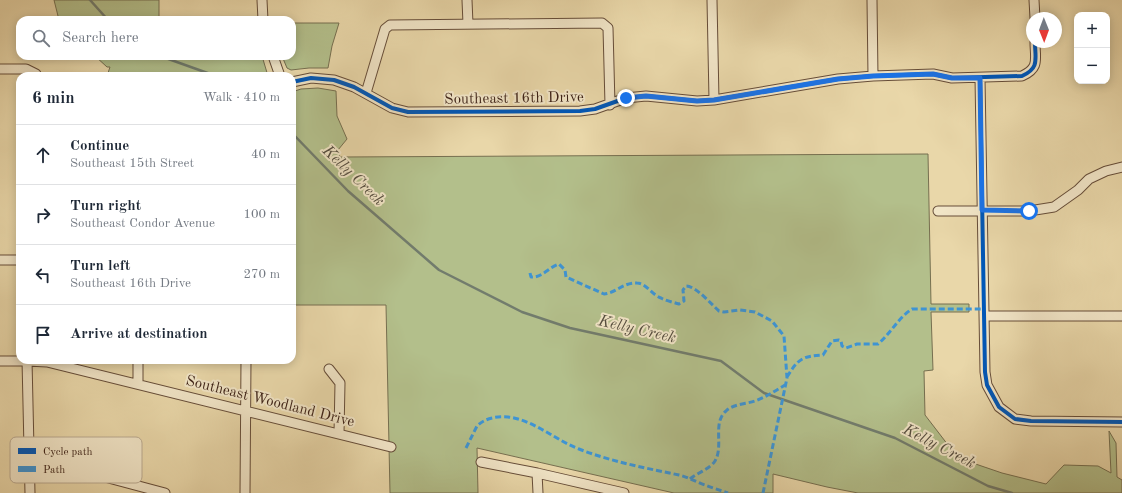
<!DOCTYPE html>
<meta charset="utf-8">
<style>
:root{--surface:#fff;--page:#f6f6f7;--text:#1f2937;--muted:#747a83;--line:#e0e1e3}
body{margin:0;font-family:"Old Standard TT",serif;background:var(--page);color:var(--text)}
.controls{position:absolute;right:12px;top:12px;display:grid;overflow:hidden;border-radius:8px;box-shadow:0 2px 10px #0003}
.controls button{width:36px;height:36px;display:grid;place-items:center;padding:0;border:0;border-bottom:1px solid var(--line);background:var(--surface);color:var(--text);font:20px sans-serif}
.compass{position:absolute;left:1026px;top:12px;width:36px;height:36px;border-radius:50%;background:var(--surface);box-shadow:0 2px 10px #0003;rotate:179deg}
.stop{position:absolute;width:12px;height:12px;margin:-9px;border:3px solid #1a73e8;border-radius:50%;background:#fff}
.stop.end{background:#1a73e8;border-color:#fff;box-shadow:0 1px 4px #0008}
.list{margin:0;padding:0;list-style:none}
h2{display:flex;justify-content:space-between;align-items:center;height:52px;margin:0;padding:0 16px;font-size:17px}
h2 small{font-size:13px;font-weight:400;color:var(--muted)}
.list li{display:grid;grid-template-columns:26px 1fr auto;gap:12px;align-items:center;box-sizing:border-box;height:60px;padding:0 16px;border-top:1px solid var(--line)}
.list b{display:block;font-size:15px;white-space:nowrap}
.list p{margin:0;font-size:13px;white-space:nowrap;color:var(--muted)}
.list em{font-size:13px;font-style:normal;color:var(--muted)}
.icon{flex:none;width:22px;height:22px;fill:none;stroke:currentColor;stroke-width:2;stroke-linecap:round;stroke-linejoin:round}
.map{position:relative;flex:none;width:1122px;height:493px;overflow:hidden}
.search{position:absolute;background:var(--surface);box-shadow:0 2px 10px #0003;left:16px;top:16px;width:280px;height:44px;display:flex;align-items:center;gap:10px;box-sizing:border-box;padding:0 14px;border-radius:12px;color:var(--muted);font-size:15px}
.panel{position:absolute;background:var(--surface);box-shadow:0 2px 10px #0003;left:16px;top:72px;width:280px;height:292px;border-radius:12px}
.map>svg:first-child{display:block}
.green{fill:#b3bf8b;stroke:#766f50}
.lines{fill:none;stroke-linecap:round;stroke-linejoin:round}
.stream{stroke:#727c6d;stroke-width:2.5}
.minor-casing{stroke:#664d39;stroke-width:11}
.minor{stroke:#f1e5c7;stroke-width:9}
.quiet{stroke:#3e94d3;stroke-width:3;stroke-dasharray:6 3;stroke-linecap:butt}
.cycleway-casing{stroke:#f1e5c7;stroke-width:6}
.cycleway{stroke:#0057b8;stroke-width:4}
.route{stroke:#1a73e8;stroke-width:5}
.labels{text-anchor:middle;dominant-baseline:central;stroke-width:4;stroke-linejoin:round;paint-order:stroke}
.street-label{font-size:15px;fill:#3a1f14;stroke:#f1e5c7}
.water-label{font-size:16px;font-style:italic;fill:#564e40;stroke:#f1e5c7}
.key{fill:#f1e5c7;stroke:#baaa91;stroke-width:1}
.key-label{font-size:11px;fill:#3a1f14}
</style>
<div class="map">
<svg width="1122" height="493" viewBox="0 0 1122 493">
<rect width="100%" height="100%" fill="#e9d7a9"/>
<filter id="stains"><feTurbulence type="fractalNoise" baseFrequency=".005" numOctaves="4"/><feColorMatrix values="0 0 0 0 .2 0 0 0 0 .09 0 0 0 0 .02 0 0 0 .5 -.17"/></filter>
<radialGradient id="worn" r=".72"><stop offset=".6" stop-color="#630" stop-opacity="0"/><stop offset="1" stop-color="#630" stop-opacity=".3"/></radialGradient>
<path class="green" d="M54 0H159V20H59Z
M292 23H339L332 46 328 68H309L291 70 287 68 282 56H292Z
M95 56H262L268 76H107L110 67H107Z
M318 88 336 91 337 116 347 139 338 150 340 157 928 154 931 304H969V312H931L933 370 924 371 925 415 958 458 1002 473 1046 484 1064 465 1098 466 1111 473 1109 431 1116 443 1117 477 1122 480V493H858L827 487 773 474V493H674L477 448 478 493H390L386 305H293L292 92 301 89Z"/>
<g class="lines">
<path class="stream" d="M90 0 108 20
M160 56 216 76
M292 133 348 191 439 270 522 312 570 328 721 361 764 393 895 438 988 486 1012 493"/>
<g class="minor-casing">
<path id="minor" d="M262 0 263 20
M467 0 468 24
M712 0 714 100
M872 0 873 76
M1034 0 1035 18
M273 56 280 76
M0 69H26L36 74 37 76
M980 78 985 372 987 385 999 407 1015 419 1031 421 1122 422
M292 82 311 78 334 80 354 87 392 108 408 112 580 111 595 109 626 98 646 96 697 101 714 100 838 79 873 76 933 74 952 78 1022 76C1040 68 1035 59 1035 42
M366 93 385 29 390 25 602 23 608 28 610 105
M938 211H1029L1054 207 1078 190 1089 179 1106 171 1122 167
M0 260H20
M985 316H1122
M27 360 30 493
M138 360V384
M0 361H27L47 362 391 447
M329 369 340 383 339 433
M30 460H41L165 493
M481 462 537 473 624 493
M537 473 538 493
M245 493 246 360"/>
</g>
<use href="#minor" class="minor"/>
<path class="quiet" d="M530 273 531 277C542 278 549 267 559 264L565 270 566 277 604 294C616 293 624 282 637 283 646 283 652 295 661 298 666 301 673 302 679 304L684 301 683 290 686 286C696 286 711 304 719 311L724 312 740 310 755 312 772 321 784 336 787 378 763 493
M787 377C798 359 802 356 823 355L832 341 839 340 841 341 842 346 846 348 857 344H878C891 333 898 318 912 309H984
M466 448 477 426C485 418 497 416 508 417 534 420 555 440 579 449 612 462 646 468 679 475 688 477 696 482 705 485 712 488 720 490 728 493
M690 479C697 473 710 469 715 461 724 446 712 423 726 411 733 404 746 404 755 401 766 397 775 391 785 385"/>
<g class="cycleway-casing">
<path id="cycleway" d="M980 78 985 372 987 385 999 407 1015 419 1031 421 1122 422
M292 82 311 78 334 80 354 87 392 108 408 112 580 111 595 109 626 98 646 96 697 101 714 100 838 79 873 76 933 74 952 78 1022 76C1040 68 1035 59 1035 42"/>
</g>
<use href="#cycleway" class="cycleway"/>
</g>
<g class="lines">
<path class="route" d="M626 98 646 96 697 101 714 100 838 79 873 76 933 74 952 78H980L982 210 1029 211"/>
</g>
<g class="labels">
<g class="street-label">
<text transform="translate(514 99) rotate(-1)">Southeast 16th Drive</text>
<text transform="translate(270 402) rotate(14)">Southeast Woodland Drive</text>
</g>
<g class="water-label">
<text transform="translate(353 176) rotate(44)">Kelly Creek</text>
<text transform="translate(637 330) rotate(13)">Kelly Creek</text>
<text transform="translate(939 447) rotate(27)">Kelly Creek</text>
</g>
</g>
<rect x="10" y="437" width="132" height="46" rx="6" class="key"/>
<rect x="18" y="448" width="18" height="6" fill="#0057b8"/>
<rect x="18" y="466" width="18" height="6" fill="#3e94d3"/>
<g class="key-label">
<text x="43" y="455">Cycle path</text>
<text x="43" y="473">Path</text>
</g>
<rect width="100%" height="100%" filter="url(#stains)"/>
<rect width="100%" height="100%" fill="url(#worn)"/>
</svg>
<div class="controls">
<button>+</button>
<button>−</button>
</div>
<svg class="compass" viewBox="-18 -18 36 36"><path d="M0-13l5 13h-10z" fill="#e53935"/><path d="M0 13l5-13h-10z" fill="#747a83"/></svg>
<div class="stop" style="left:1029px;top:211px"></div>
<div class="stop end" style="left:626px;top:98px"></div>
<div class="search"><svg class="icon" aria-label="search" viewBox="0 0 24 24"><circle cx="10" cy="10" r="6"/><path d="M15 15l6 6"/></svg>Search here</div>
<section class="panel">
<h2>6 min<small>Walk · 410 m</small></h2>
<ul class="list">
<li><svg class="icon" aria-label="ahead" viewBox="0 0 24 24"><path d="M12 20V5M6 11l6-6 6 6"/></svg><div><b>Continue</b><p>Southeast 15th Street</p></div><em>40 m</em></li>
<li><svg class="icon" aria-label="right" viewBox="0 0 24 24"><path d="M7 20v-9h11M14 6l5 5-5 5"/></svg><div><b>Turn right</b><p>Southeast Condor Avenue</p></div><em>100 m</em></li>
<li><svg class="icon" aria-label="left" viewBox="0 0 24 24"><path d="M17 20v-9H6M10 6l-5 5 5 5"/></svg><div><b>Turn left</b><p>Southeast 16th Drive</p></div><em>270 m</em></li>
<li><svg class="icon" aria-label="arrive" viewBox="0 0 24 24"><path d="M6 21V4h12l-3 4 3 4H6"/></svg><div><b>Arrive at destination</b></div></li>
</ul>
</section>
</div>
